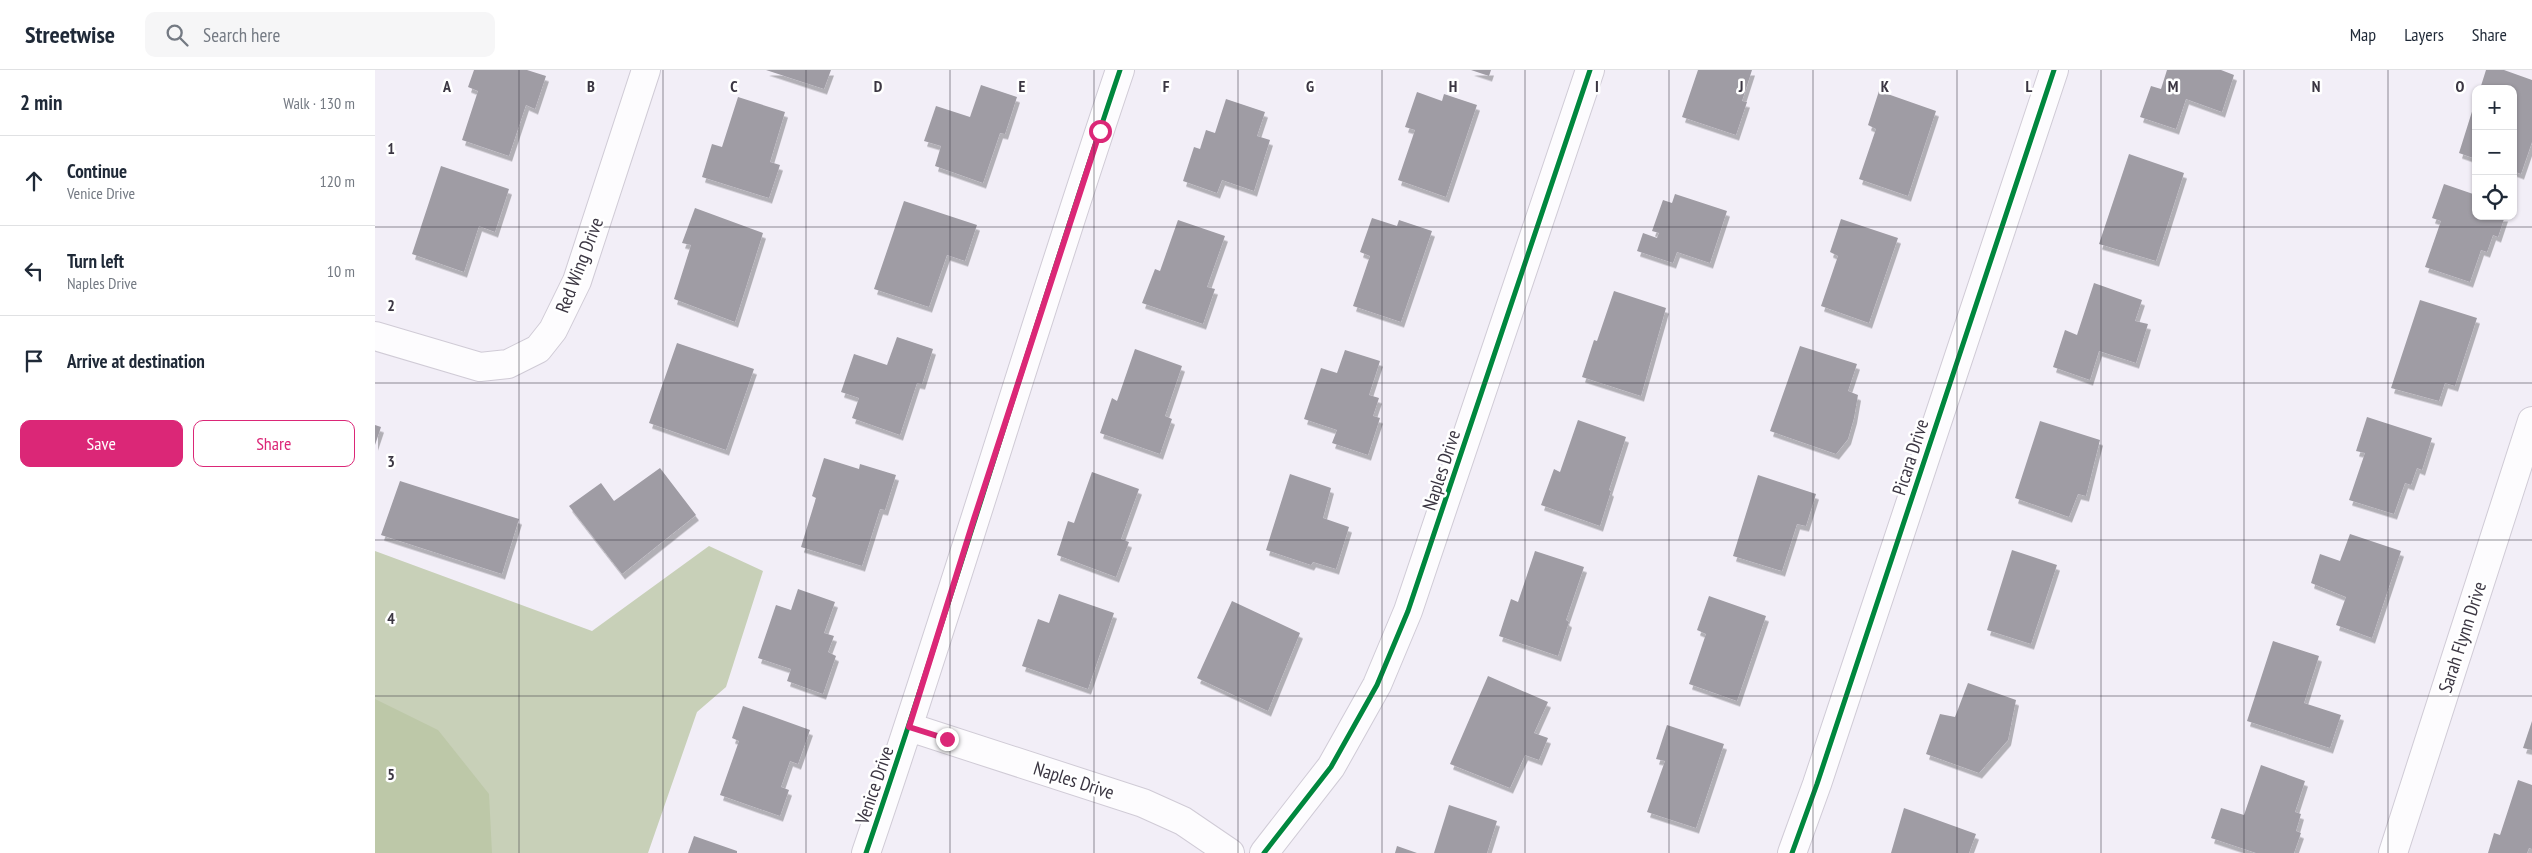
<!DOCTYPE html>
<meta charset="utf-8">
<style>
:root{--surface:#fff;--page:#f6f6f7;--text:#1f2937;--muted:#747a83;--line:#e0e1e3;--accent:#db2777}
body{margin:0;font-family:"PT Sans Narrow",sans-serif;background:var(--page);color:var(--text)}
.controls{position:absolute;right:15px;top:15px;display:grid;overflow:hidden;border-radius:10px;box-shadow:0 1px 4px #0004}
.controls button{width:45px;height:45px;display:grid;place-items:center;padding:0;border:0;border-bottom:1px solid var(--line);background:var(--surface);color:var(--text);font:25px sans-serif}
.stop{position:absolute;width:15px;height:15px;margin:-11px;border:4px solid #db2777;border-radius:50%;background:#fff}
.stop.end{background:#db2777;border-color:#fff;box-shadow:0 1px 5px #0008}
.list{margin:0;padding:0;list-style:none}
h2{display:flex;justify-content:space-between;align-items:center;height:65px;margin:0;padding:0 20px;font-size:21px}
h2 small{font-size:16px;font-weight:400;color:var(--muted)}
.list li{display:grid;grid-template-columns:32px 1fr auto;gap:15px;align-items:center;box-sizing:border-box;height:90px;padding:0 20px;border-top:1px solid var(--line)}
.list b{display:block;font-size:19px;white-space:nowrap}
.list p{margin:0;font-size:16px;white-space:nowrap;color:var(--muted)}
.list em{font-size:16px;font-style:normal;color:var(--muted)}
.actions{display:flex;gap:10px;padding:15px 20px}
.actions a{flex:1;padding:11px 0;border:1px solid var(--accent);border-radius:10px;text-align:center;font-size:18px;color:var(--accent)}
.actions .main{background:var(--accent);color:#fff}
.icon{flex:none;width:28px;height:28px;fill:none;stroke:currentColor;stroke-width:2;stroke-linecap:round;stroke-linejoin:round}
.map{position:relative;flex:none;width:2157px;height:783px;overflow:hidden}
header{display:flex;align-items:center;gap:30px;box-sizing:border-box;height:70px;padding:0 25px;background:var(--surface);border-bottom:1px solid var(--line)}
header strong{font-size:24px}
nav{display:flex;gap:28px;margin-inline-start:auto;font-size:18px}
.search{width:350px;height:45px;background:var(--page);display:flex;align-items:center;gap:12px;box-sizing:border-box;padding:0 18px;border-radius:10px;color:var(--muted);font-size:19px}
main{display:flex}
aside{flex:1;background:var(--surface)}
.map>svg:first-child{display:block}
.forest{fill:#c8d0b8}
.water{fill:#bdc8a8}
.building{fill:#9f9ca4;filter:url(#shadow)}
.lines{fill:none;stroke-linecap:round;stroke-linejoin:round}
.street-casing{stroke:#d0cbd6;stroke-width:30}
.street{stroke:#fdfcfe;stroke-width:28}
.cycleway-casing{stroke:#fff;stroke-width:8}
.cycleway{stroke:#00873e;stroke-width:5}
.route{stroke:#db2777;stroke-width:6}
.grid{fill:none;stroke:#3b3642;stroke-width:1;stroke-opacity:0.55}
.labels{text-anchor:middle;dominant-baseline:central;stroke-width:5;stroke-linejoin:round;paint-order:stroke}
.street-label{font-size:19px;fill:#3b3642;stroke:#fff}
.grid-label{font-size:16px;text-anchor:middle;font-weight:bold;fill:#3b3642;stroke:#fff;stroke-width:5;stroke-linejoin:round;paint-order:stroke}
</style>
<header>
<strong>Streetwise</strong>
<div class="search"><svg class="icon" aria-label="search" viewBox="0 0 24 24"><circle cx="10" cy="10" r="6"/><path d="M15 15l6 6"/></svg>Search here</div>
<nav><a>Map</a><a>Layers</a><a>Share</a></nav>
</header>
<main>
<aside>
<h2>2 min<small>Walk · 130 m</small></h2>
<ul class="list">
<li><svg class="icon" aria-label="ahead" viewBox="0 0 24 24"><path d="M12 20V5M6 11l6-6 6 6"/></svg><div><b>Continue</b><p>Venice Drive</p></div><em>120 m</em></li>
<li><svg class="icon" aria-label="left" viewBox="0 0 24 24"><path d="M17 20v-9H6M10 6l-5 5 5 5"/></svg><div><b>Turn left</b><p>Naples Drive</p></div><em>10 m</em></li>
<li><svg class="icon" aria-label="arrive" viewBox="0 0 24 24"><path d="M6 21V4h12l-3 4 3 4H6"/></svg><div><b>Arrive at destination</b></div></li>
</ul>
<div class="actions"><a class="main">Save</a><a>Share</a></div>
</aside>
<div class="map">
<svg width="2157" height="783" viewBox="0 0 2157 783">
<defs>
<filter id="shadow"><feDropShadow dx="3" dy="5.5" stdDeviation="0" flood-color="#0004"/></filter>
</defs>
<rect width="100%" height="100%" fill="#f2eef7"/>
<path class="forest" d="M334 476 388 501 351 617 322 642 273 783H0V481L217 561Z"/>
<path class="water" d="M0 629 63 660 114 724 117 783H0Z"/>
<path class="building" d="M99 0H152L171 6 160 39 151 35 134 86 87 70 103 21 93 17Z
M391 0H456L449 19Z
M1096 0H1116L1114 6Z
M1323 0H1377L1367 31 1372 32 1361 65 1307 47Z
M1792 0H1846L1859 5 1847 42 1811 29 1801 59 1765 47 1776 16 1786 19Z
M2111 0H2129L2157 10V72L2146 104 2138 101V19H2105Z
M606 15 642 27 630 64 625 63 608 113 560 96 566 76 549 71 561 36 595 47Z
M1504 21 1561 41 1533 126 1484 109 1501 59 1493 55Z
M1042 22 1067 31 1069 24 1102 35 1071 127 1023 110 1040 60 1030 57Z
M363 27 410 42 395 92 405 95 394 128 327 107 337 74 347 77Z
M851 29 890 42 882 66 895 70 879 121 847 110 842 123 808 111 819 77 825 79 831 60 840 63Z
M2100 32H2101V89L2084 83Z
M1754 84 1809 103 1781 191 1724 174Z
M66 96 134 119 120 162 104 156 89 202 37 184Z
M2069 114 2101 125V146H2130L2123 167 2118 165 2112 182 2106 180 2095 212 2050 197 2066 151 2057 148Z
M1300 124 1352 141 1335 193 1302 182 1298 193 1262 181 1268 163 1282 168 1284 163 1277 161 1288 130 1297 133Z
M529 131 602 155 590 191 572 185 554 237 499 219Z
M320 138 388 163 360 252 299 229 316 175 307 173Z
M997 148 1022 156 1024 150 1057 161 1026 252 978 236 995 186 985 182Z
M1466 149 1523 168 1494 253 1446 236 1463 186 1455 182Z
M803 150 850 166 832 217 840 219 828 254 767 233 780 199 785 201Z
M1719 213 1767 230 1760 251 1773 254 1761 293 1724 281 1715 310 1678 297 1690 260 1702 265Z
M1239 221 1291 238 1266 326 1207 307 1219 270 1222 271Z
M2045 230 2102 248 2080 316 2070 313 2064 331 2016 318Z
M522 267 558 279 547 314 542 313 525 365 477 348 484 328 466 322 479 284 512 295Z
M302 273 379 299 351 380 274 353Z
M1425 276 1482 294 1473 321 1483 325 1479 348 1473 369 1461 384 1395 361Z
M760 279 807 296 790 346 797 349 785 384 725 363 737 328 742 331Z
M970 280 1005 291 994 325 1004 328 998 346 1005 348 993 385 957 373 962 360 929 349 946 298 962 303Z
M1992 347 2057 368 2047 400 2042 398 2036 415 2030 413 2019 444 1974 430 1990 383 1981 381Z
M1203 350 1251 367 1234 420 1236 421 1225 456 1166 435 1179 399 1185 402Z
M1665 351 1725 370 1711 426 1703 424 1694 447 1640 428Z
M0 355 6 357 0 375Z
M449 388 484 399 485 394 521 405 510 440 505 439 487 496 426 477 441 428 437 426Z
M285 398 321 445 247 504 194 436 226 413 239 431Z
M717 402 764 419 746 469 754 472 741 507 682 485 693 451 699 453Z
M915 404 956 418 948 448 974 457 961 499 938 492 936 495 891 480Z
M1383 405 1441 424 1431 456 1422 454 1407 501 1358 486Z
M25 411 144 449 127 504 6 465Z
M1975 464 2026 481 1997 568 1961 555 1971 527 1936 513 1945 484 1965 491Z
M1637 480 1682 495 1656 574 1612 560Z
M1160 481 1209 497 1191 550 1194 552 1183 586 1124 566 1136 529 1143 532Z
M423 519 460 532 449 563 459 566 453 582 461 586 448 624 412 611 416 599 383 588 401 535 416 540Z
M684 524 739 543 713 619 647 596 663 549 674 553Z
M1334 526 1391 546 1362 631 1314 614 1331 564 1322 560Z
M857 531 925 563 893 641 822 608Z
M1898 571 1944 586 1929 633 1966 645 1955 678 1872 651Z
M1113 606 1173 632 1159 663 1173 668 1164 690 1150 685 1135 718 1075 694Z
M1593 613 1641 630 1633 670 1604 703 1551 684 1565 644 1580 647Z
M368 636 435 660 423 694 415 691 406 717 414 720 405 746 345 725 364 671 357 668Z
M2157 651V680L2148 678Z
M1292 655 1349 674 1321 758 1272 742 1290 691 1281 689Z
M1886 695 1930 711 1920 742 1926 744 1921 761 1926 763 1919 783H1881L1836 768 1846 738 1869 745Z
M2143 710 2157 715V779L2154 778 2152 783H2113L2119 763 2125 765Z
M1074 735 1122 751 1112 783H1059Z
M1529 738 1601 764 1594 783H1516Z
M319 766 362 781V783H313Z
M1022 776 1042 783H1020Z"/>
<g class="lines">
<g class="street-casing">
<path id="street" d="M0 266 105 297 133 294 163 279 178 260 202 211 271 0
M534 657 768 733 808 751 855 783
M491 783C580 523 657 260 745 0
M889 783 956 697 1002 615 1033 541 1215 0
M1417 783 1442 714 1679 0
M2018 783 2157 351"/>
</g>
<use href="#street" class="street"/>
<g class="cycleway-casing">
<path id="cycleway" d="M491 783C580 523 657 260 745 0
M889 783 956 697 1002 615 1033 541 1215 0
M1417 783 1442 714 1679 0"/>
</g>
<use href="#cycleway" class="cycleway"/>
</g>
<g class="lines">
<path class="route" d="M572 669 534 657 599 449 725 61"/>
</g>
<path class="grid" d="M144 0V783M288 0V783M431 0V783M575 0V783M719 0V783M863 0V783M1007 0V783M1150 0V783M1294 0V783M1438 0V783M1582 0V783M1726 0V783M1869 0V783M2013 0V783M0 157H2157M0 313H2157M0 470H2157M0 626H2157"/>
<g class="labels">
<g class="street-label">
<text transform="translate(204 195) rotate(-69)">Red Wing Drive</text>
<text transform="translate(1535 387) rotate(-72)">Picara Drive</text>
<text transform="translate(1066 400) rotate(-72)">Naples Drive</text>
<text transform="translate(2087 567) rotate(-72)">Sarah Flynn Drive</text>
<text transform="translate(699 710) rotate(18)">Naples Drive</text>
<text transform="translate(499 715) rotate(-71)">Venice Drive</text>
</g>
</g>
<g class="grid-label">
<text x="72" y="22">A</text>
<text x="216" y="22">B</text>
<text x="359" y="22">C</text>
<text x="503" y="22">D</text>
<text x="647" y="22">E</text>
<text x="791" y="22">F</text>
<text x="935" y="22">G</text>
<text x="1078" y="22">H</text>
<text x="1222" y="22">I</text>
<text x="1366" y="22">J</text>
<text x="1510" y="22">K</text>
<text x="1654" y="22">L</text>
<text x="1798" y="22">M</text>
<text x="1941" y="22">N</text>
<text x="2085" y="22">O</text>
<text x="16" y="84">1</text>
<text x="16" y="241">2</text>
<text x="16" y="397">3</text>
<text x="16" y="554">4</text>
<text x="16" y="710">5</text>
</g>
</svg>
<div class="controls">
<button>+</button>
<button>−</button>
<button><svg class="icon" aria-label="locate" viewBox="0 0 24 24"><circle cx="12" cy="12" r="6"/><path d="M12 2v4M12 18v4M2 12h4M18 12h4"/></svg></button>
</div>
<div class="stop" style="left:725px;top:61px"></div>
<div class="stop end" style="left:572px;top:669px"></div>
</div>
</main>
